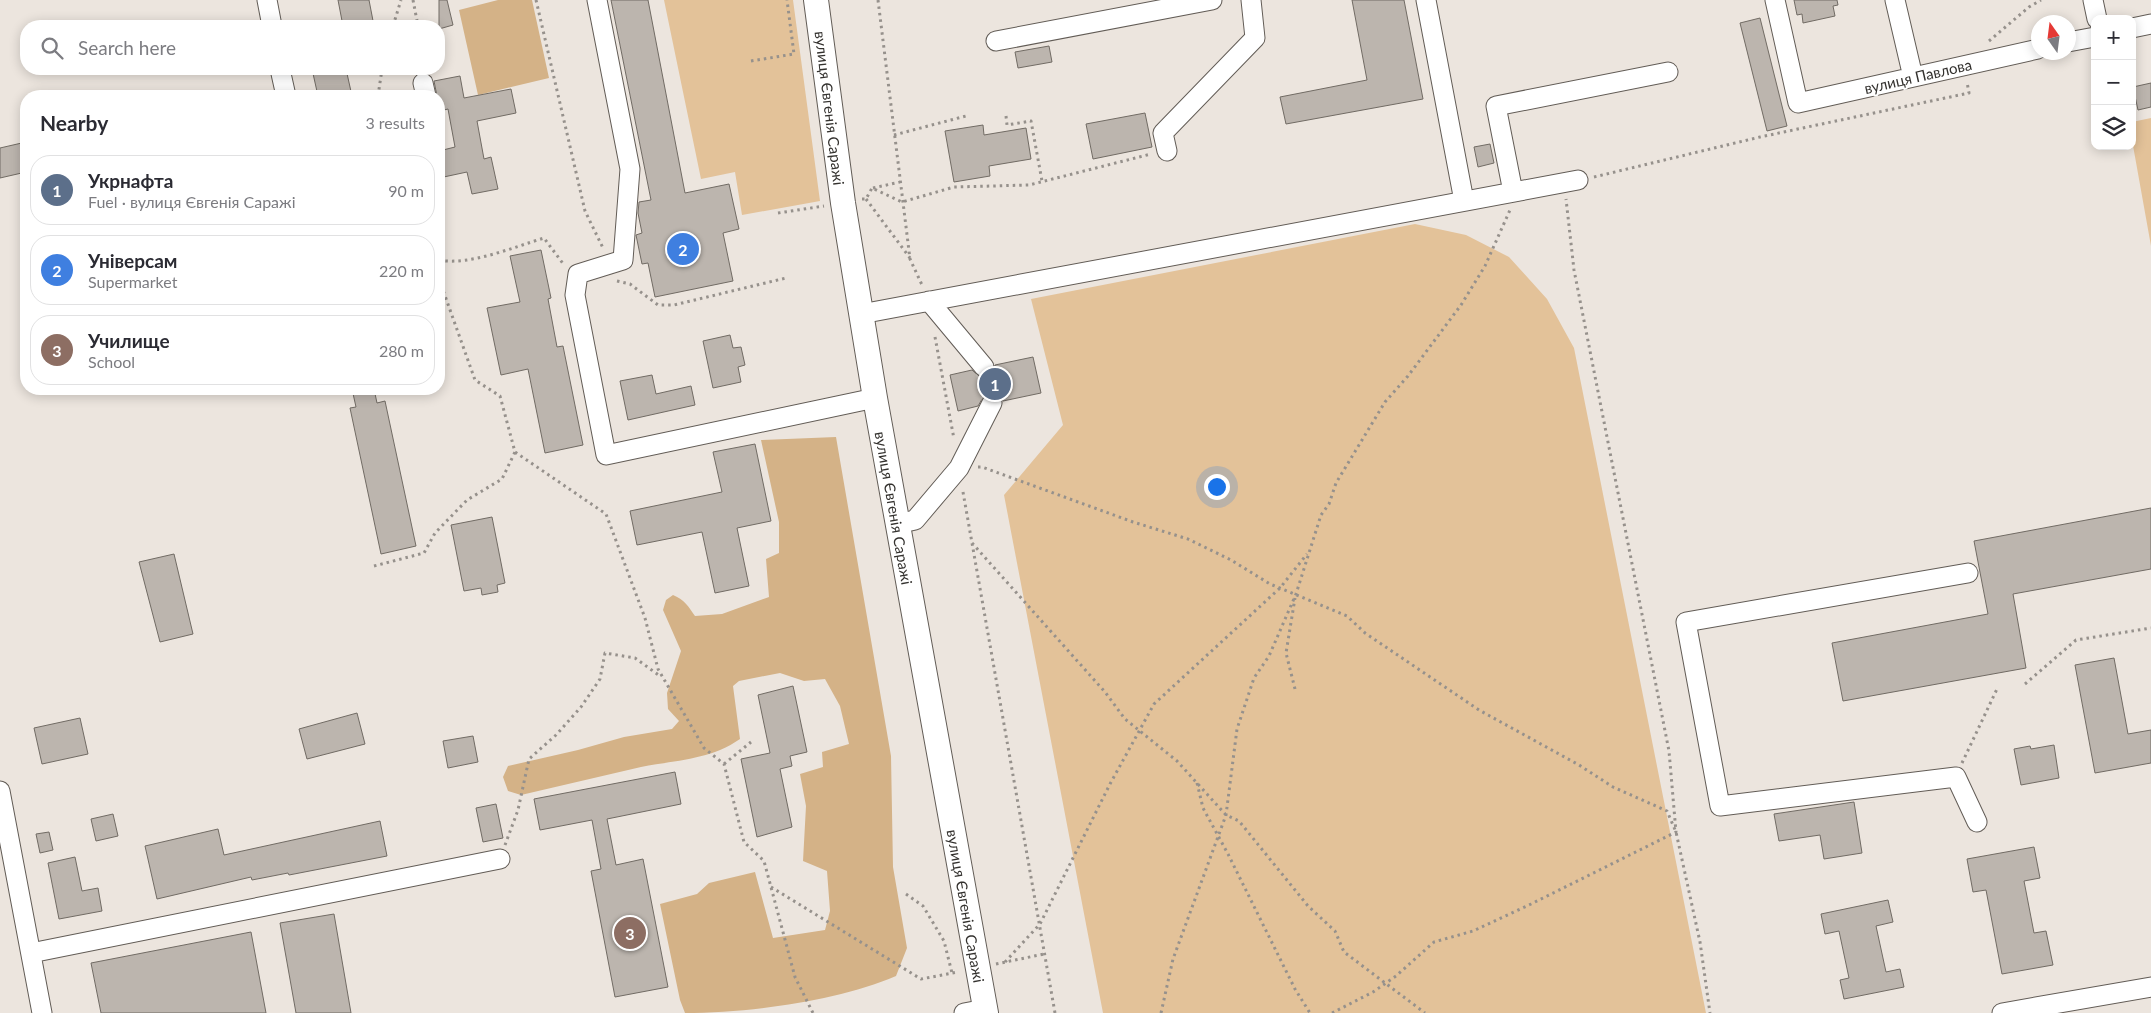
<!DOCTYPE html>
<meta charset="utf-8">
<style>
:root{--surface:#fff;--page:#f2f2f3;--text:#2b2b33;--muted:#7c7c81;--line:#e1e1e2;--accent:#255a93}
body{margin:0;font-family:Lato,sans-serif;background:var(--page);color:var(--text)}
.controls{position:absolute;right:15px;top:15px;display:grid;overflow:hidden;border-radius:10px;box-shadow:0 2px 12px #0003}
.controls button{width:45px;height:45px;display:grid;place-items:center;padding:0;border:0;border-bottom:1px solid var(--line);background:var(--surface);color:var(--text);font:25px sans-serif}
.compass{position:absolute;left:2031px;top:15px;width:45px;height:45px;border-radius:50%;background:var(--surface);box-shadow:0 2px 12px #0003;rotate:346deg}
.you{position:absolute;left:1216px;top:486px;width:18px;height:18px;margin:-12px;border:4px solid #fff;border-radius:50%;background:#1a73e8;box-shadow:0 0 0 8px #1a73e833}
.badge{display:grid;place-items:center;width:32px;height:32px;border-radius:50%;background:var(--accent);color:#fff;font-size:16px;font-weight:700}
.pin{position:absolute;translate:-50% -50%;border:2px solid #fff;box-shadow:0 1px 5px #0006}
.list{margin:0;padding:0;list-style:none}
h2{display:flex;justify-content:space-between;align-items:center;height:65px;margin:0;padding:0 20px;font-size:21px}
h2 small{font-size:16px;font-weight:400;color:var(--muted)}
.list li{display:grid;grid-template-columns:32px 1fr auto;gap:15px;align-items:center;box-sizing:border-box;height:70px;margin:0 10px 10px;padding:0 10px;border:1px solid var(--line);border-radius:20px}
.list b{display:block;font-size:19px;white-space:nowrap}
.list p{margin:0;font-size:16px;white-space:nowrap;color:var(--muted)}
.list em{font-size:16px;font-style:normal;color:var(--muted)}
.icon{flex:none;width:28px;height:28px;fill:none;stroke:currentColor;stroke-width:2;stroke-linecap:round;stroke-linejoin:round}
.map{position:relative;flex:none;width:2151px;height:1013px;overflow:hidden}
.search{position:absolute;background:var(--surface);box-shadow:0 2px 12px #0003;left:20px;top:20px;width:425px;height:55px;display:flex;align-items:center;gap:12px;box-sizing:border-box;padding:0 18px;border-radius:20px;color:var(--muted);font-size:19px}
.panel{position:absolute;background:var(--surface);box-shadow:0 2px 12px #0003;left:20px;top:90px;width:425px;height:305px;border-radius:20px}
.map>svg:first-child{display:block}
.green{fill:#e3c299}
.forest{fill:#d4b287}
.building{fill:#bcb5ae;stroke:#716b64}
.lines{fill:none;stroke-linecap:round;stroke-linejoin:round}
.minor-tunnel{stroke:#c7c1bb;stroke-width:19;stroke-dasharray:19 9;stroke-linecap:butt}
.minor-casing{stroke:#625c56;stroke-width:21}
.major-casing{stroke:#625c56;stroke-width:26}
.path{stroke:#96918c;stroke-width:3;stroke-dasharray:2.5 4;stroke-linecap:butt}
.minor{stroke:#fff;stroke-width:19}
.major{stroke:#fff;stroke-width:24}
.labels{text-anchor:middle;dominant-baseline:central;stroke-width:4;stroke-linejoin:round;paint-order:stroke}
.street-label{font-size:15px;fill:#33312e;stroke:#fff}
</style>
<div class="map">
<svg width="2151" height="1013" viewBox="0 0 2151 1013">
<rect width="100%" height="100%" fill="#ece5de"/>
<path class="green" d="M664 0H793L820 201 742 215 735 172 701 179Z
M2151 118V246L2132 140V122Z
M1415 224 1466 235 1509 257 1547 299 1574 348 1706 1013H1103L1004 495 1063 425 1031 299Z"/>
<path class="forest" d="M498 0H532L549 78 478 95 459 10Z
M836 437 891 756 893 867 907 948 896 976C837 1001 750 1013 685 1013L680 1000 660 904 697 894 709 883 755 872 773 938 825 930 830 911 827 871 803 861 806 806 800 774 823 767 822 752 849 744 840 706 825 679 804 681 780 673 739 681 733 686 740 739C710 760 676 760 641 767 601 776 561 786 521 795L508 791 503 777 508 766 578 750 624 737 672 729 679 721 668 709 667 693 681 651 663 610 666 600 673 595C685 600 688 606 695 616L722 614 769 597 766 559 779 553V522L761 440Z"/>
<path class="building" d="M338 0H369L374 26H343Z
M439 0H447L453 25 439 29Z
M611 0H648L685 193 729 184 739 229 723 233 733 281 655 297 648 263 642 264 636 235 642 233 638 213 639 202 651 200Z
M1352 0H1404L1423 99 1286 124 1280 97 1367 80Z
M1794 0H1837L1838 5 1833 6 1835 16 1803 23 1802 14 1797 15Z
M1760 18 1787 126 1767 131 1740 23Z
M1049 46 1052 62 1018 68 1015 52Z
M312 69H346L352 96H318Z
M460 76 464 98 511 89 516 113 477 121 484 159 491 157 498 189 472 194 467 172 439 178V151L455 147 448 109 440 111 439 96H437L434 81Z
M2151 83V107L2138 110 2133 87Z
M1145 113 1152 147 1093 159 1086 124Z
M983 125 984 135 1026 128 1031 159 989 166 990 176 954 182 945 131Z
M26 142V172L0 178V148Z
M1490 144 1494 163 1478 167 1474 147Z
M541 250 551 298 548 299 557 347 563 346 583 445 545 453 528 369 501 375 487 308 520 302 510 256Z
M730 335 733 348 741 347 745 365 738 367 741 382 713 388 703 341Z
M1033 357 1041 393 1003 401 998 393 991 392 985 394 978 406 958 411 950 375 972 370 980 377 986 378 994 371 995 365Z
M652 375 656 394 691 386 695 405 628 420 620 381Z
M352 389H374L377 403 385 401 416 546 381 554 350 408 356 407Z
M755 444 771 521 737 528 749 586 715 593 702 532 637 545 630 511 722 492 713 452Z
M2151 508V569L2013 594 2026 668 1843 701 1832 643 1988 614 1974 541Z
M492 517 505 583 497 585 498 592 482 595 481 588 464 591 451 525Z
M174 554 193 634 160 642 139 562Z
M2114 658 2128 734 2151 730V763L2095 773 2075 665Z
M793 686 807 752 790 756 792 766 780 769 792 827 757 837 741 759 770 753 758 695Z
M357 713 365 744 307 759 299 729Z
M80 718 88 754 42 764 34 728Z
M473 736 478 762 448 768 443 741Z
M2054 745 2059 778 2021 785 2014 749 2030 746 2031 749Z
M675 772 681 804 607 819 616 865 643 859 668 987 615 997 591 871 601 869 592 820 540 830 534 799Z
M1854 802 1862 853 1824 859 1820 835 1779 841 1774 814Z
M496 804 503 838 483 842 476 808Z
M113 814 118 836 96 841 91 819Z
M380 821 387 856 289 875 288 873 252 880 251 877 157 899 145 846 218 829 224 855Z
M49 832 53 850 40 853 36 834Z
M2034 847 2040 878 2024 881 2034 933 2046 931 2053 965 2002 974 1986 890 1973 892 1967 859Z
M75 857 82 891 98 888 102 911 59 919 48 863Z
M1888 900 1893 922 1876 926 1886 972 1900 969 1904 987 1844 999 1840 980 1849 978 1839 931 1825 934 1821 914Z
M334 914 351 1013H296L280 923Z
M251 932 266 1013H101L91 963Z"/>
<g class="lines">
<path class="minor-tunnel" d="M984 367 992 403"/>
<g class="minor-casing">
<path id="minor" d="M267 0 272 26
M597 0 630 169 623 260 578 274 575 295 606 455 875 398
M1426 0 1464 201
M1775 0 1798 103 2038 49
M1895 0 1913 77
M2093 0 2097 19
M2132 28 2151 24
M996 41 1212 0
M2068 42 2095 37
M280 69 286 96
M423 83 426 96
M1167 151 1163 133 1255 38 1251 0
M1513 192 1496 106 1668 72
M929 301 984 367
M861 314 1578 180
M897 524 915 520 959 468 992 403
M1968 573 1686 622 1720 806 1956 777 1977 822
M0 791 42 1013
M31 953 500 859
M964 1013 985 1009
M2002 1013 2151 987"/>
</g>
<g class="major-casing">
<path id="major" d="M816 0 843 203 875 398 986 1013"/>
</g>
<path class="path" d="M413 0 418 26
M536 0 585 211 603 248
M878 0 910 259 922 285
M393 26 401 0
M1989 41 2029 7 2041 0
M751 61 794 54 787 0
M378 96 382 69
M1006 116 1007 125 1031 121 1042 181
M894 135 966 116
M1594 177 1760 137 1969 93 1967 82
M873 188 900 182
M862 199H866L872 188 902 202 954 187 1029 185 1151 154
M866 199 910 258
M778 213 824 206
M439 260C469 266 514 247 544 238L564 265
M439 279 475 380 500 396 515 452 606 514 645 618 658 669 704 748 724 764 744 842 764 861 795 977 813 1013
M617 281 630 284 658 305H674L786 278
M935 337 954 439
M978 467H982L1133 522 1188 539 1231 560 1270 584 1347 616 1365 633 1479 710 1579 765 1613 787 1667 811 1676 832 1700 942 1710 1013
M963 492 1055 1013
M972 543 1105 692 1125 719 1177 761 1226 815 1239 821 1308 906 1335 931 1344 952 1425 1013
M374 566 424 553 435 533 467 500 502 479 515 452
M2025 684 2076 640 2151 628
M1295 689 1286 653 1295 598
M1962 763 1997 689
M724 764 751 742
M1197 783 1203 808 1228 854 1295 989 1310 1013
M505 845 518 810 529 759 556 735 581 707 600 679 605 653 635 658 660 676
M771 887 921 979 958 972
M906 894 923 906 944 941 952 973
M1005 962 1040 924 1110 784 1154 704 1280 588 1307 554
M996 964 1044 954
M1161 1013 1173 959 1226 815 1237 729 1254 678 1269 656 1296 594 1321 515 1329 504 1336 483 1385 402 1408 376 1461 305 1485 266 1510 210
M1332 1013 1373 992 1396 976 1434 942 1473 931 1531 904 1676 832 1669 751 1574 270 1566 199"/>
<use href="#minor" class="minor"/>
<use href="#major" class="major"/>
</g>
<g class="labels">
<g class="street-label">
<text transform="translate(1918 76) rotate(-13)">вулиця Павлова</text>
<text transform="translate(830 108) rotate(83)">вулиця Євгенія Саражі</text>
<text transform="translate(894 508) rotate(80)">вулиця Євгенія Саражі</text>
<text transform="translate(966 906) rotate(80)">вулиця Євгенія Саражі</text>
</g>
</g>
</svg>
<div class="controls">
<button>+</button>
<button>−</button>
<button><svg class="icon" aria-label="layers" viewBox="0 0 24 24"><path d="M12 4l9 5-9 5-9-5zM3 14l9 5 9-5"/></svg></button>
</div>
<svg class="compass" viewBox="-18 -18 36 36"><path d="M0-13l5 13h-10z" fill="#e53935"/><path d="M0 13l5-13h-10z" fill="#7c7c81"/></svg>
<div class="you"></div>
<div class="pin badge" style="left:995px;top:384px;background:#5c6f8a">1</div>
<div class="pin badge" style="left:683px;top:249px;background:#3f7fe0">2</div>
<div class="pin badge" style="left:630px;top:933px;background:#8d6e63">3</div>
<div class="search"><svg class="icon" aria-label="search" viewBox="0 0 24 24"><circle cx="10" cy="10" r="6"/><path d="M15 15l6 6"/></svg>Search here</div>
<section class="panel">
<h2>Nearby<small>3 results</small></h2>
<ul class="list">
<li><span class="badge" style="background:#5c6f8a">1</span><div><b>Укрнафта</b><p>Fuel · вулиця Євгенія Саражі</p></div><em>90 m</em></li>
<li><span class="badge" style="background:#3f7fe0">2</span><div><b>Універсам</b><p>Supermarket</p></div><em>220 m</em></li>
<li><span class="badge" style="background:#8d6e63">3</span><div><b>Училище</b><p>School</p></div><em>280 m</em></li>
</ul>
</section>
</div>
